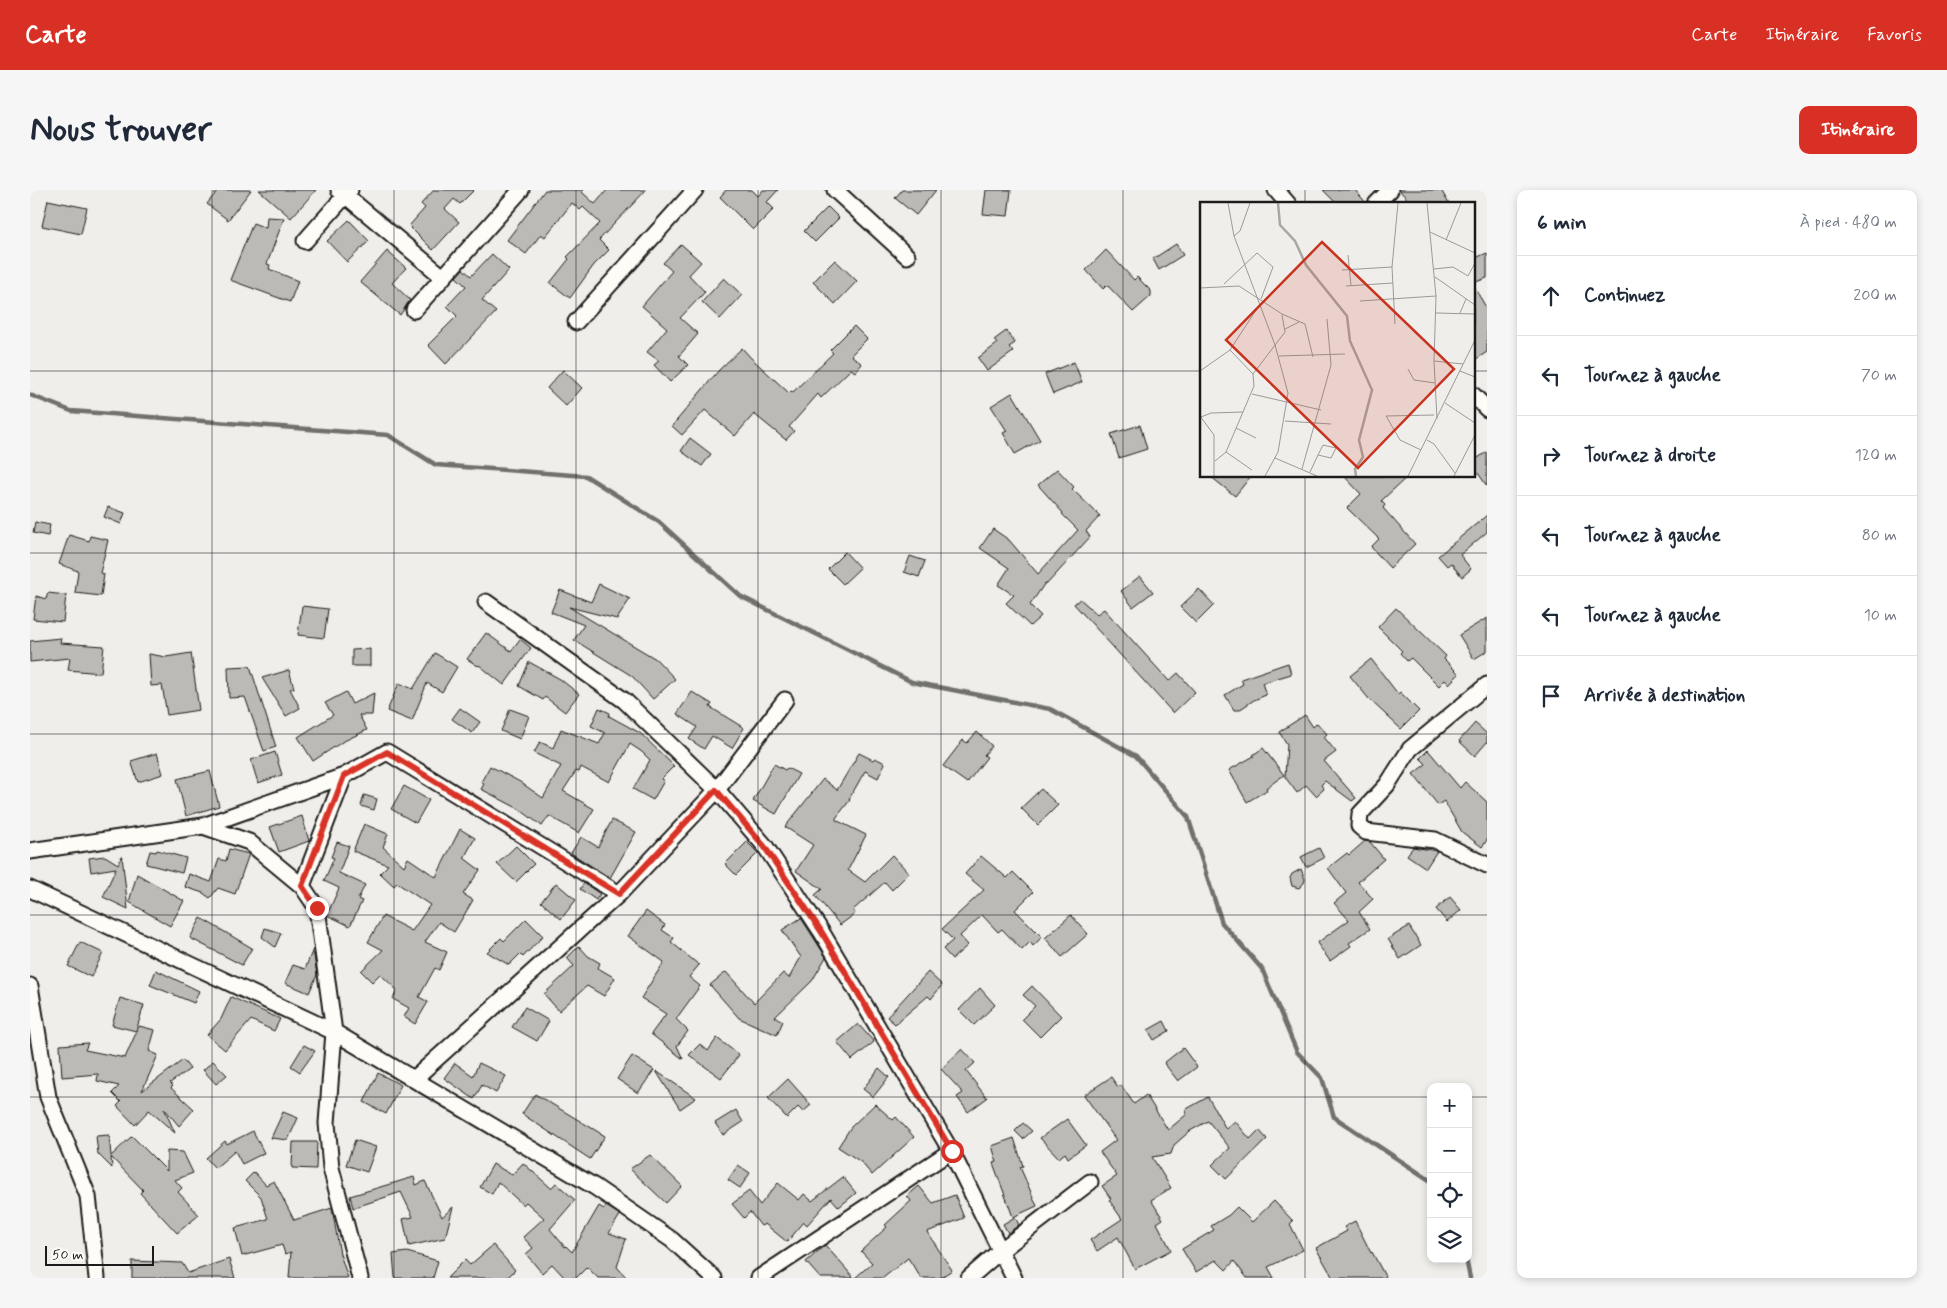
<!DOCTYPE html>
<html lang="fr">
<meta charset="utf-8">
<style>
:root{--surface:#fff;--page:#f6f6f7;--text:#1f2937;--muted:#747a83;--line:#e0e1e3;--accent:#d93025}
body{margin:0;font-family:Mynerve,sans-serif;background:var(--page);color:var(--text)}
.controls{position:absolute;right:15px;bottom:15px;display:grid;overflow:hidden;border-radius:10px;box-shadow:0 2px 8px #0003}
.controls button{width:45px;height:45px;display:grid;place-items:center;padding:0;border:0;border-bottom:1px solid var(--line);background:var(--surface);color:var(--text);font:25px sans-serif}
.scale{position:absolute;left:15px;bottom:12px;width:109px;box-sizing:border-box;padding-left:5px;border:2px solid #1c1c1c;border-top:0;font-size:14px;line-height:18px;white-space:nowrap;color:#1c1c1c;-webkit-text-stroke:4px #fdfcf7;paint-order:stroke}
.stop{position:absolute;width:15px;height:15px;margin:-11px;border:4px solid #d93025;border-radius:50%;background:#fff}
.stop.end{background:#d93025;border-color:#fff;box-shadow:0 1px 5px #0008}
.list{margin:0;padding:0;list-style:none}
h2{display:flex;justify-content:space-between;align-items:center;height:65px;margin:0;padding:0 20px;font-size:21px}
h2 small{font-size:16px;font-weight:400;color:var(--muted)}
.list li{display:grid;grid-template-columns:32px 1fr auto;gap:15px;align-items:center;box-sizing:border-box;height:80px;padding:0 20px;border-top:1px solid var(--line)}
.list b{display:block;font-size:19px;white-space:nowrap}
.list em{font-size:16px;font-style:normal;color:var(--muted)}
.icon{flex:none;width:28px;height:28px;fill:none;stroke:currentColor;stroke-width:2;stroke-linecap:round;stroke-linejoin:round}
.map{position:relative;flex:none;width:1457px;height:1088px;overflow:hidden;border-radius:10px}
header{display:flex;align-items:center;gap:30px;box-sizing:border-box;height:70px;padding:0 25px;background:var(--accent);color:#fff}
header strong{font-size:24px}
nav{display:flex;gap:28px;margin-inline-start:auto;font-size:18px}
.intro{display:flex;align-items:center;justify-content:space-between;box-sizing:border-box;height:120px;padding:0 30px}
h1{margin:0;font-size:35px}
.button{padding:12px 22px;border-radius:10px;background:var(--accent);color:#fff;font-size:18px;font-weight:700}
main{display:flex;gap:30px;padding:0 30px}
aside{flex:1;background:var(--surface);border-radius:10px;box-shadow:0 2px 8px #0003}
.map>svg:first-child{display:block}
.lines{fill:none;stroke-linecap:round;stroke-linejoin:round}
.stream{stroke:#706f6d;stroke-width:4.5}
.building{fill:#bbbab6;stroke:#1c1c1c}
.minor-casing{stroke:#1c1c1c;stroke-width:19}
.minor{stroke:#fdfcf7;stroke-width:15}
.route{stroke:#d93025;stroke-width:6}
.grid{fill:none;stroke:#1c1c1c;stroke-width:1;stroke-opacity:0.55}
.inset-river{fill:none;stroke:#a8a7a3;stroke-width:2.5}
.inset-road{fill:none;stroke:#9b9a98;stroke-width:1}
.view{fill:#c8321e;fill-opacity:0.15;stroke:#c8321e;stroke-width:2.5}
.inset-edge{fill:none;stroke:#1c1c1c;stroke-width:2.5}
</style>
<header>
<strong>Carte</strong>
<nav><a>Carte</a><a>Itinéraire</a><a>Favoris</a></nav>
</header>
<div class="intro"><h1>Nous trouver</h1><a class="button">Itinéraire</a></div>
<main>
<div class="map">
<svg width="1457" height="1088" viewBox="0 0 1457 1088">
<rect width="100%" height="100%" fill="#f0eeea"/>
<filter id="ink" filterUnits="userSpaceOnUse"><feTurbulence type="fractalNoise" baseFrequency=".02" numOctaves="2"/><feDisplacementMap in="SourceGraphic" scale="10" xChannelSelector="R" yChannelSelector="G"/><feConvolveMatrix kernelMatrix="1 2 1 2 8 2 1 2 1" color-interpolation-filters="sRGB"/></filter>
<g filter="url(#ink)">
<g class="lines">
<path class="stream" d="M0 205 41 221 358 245 406 275 556 286 629 332 710 406 882 492 1020 519 1106 566 1158 627 1192 733 1232 779 1267 862 1292 888 1304 927 1401 991
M1436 1069 1440 1088"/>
</g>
<path class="building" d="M188 0H221L198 30 177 14Z
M229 0H286L261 28Z
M404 0H444L430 14 424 9 415 19 429 32 403 60 379 36 395 18 391 14Z
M515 0H553L552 2 565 14 577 0H616L569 50 579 60 564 75 540 108 520 93 539 69 537 67 570 33 553 17 550 20 542 13 515 47 511 44 496 64 477 50Z
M696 0H722L728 6 733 0H748L737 12 744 19 723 40 690 7Z
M872 0H906L886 25 865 8Z
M956 0H981L978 26 953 24Z
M1293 0H1325L1337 14H1307Z
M1369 0H1411L1419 14H1382Z
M18 10 57 18 51 44 12 36Z
M798 17 809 28 785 52 774 41Z
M237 27 254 28 237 74 240 75 239 79 268 91 260 112 200 90 223 33 236 38Z
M319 30 339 51 317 72 297 51Z
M651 54 671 72 659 85 675 102 650 128 668 144 649 166 658 175 640 192 624 175 629 171 617 162 637 138 612 116 642 81 633 73Z
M1146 54 1153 65 1129 80 1123 69Z
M1076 60 1104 90 1107 87 1121 101V106L1103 122 1077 95 1073 99 1056 80Z
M357 61 376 78 362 93 380 110 370 125 330 92Z
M1457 63V88L1443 93V69Z
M462 64 479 80 452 110 466 122 416 174 398 155 427 126 417 116 436 96 426 87 433 79 441 86Z
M805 70 827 91 805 114 783 92Z
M694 88 712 105 690 129 672 112Z
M1443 95 1457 119V162L1443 171Z
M824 136 837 149 821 165 832 174 825 182 821 179 791 208 788 204 759 237 764 241 756 250 724 224 705 246 675 220 652 245 642 236 689 180 712 158 720 167 759 203 761 201 763 202 803 163 800 160Z
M976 141 985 153 979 157 983 162 957 181 948 168 967 154 964 150Z
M1044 172 1052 192 1023 204 1015 184Z
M533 180 552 198 536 216 517 198Z
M982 203 1010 250 985 264 973 243 977 241 961 216Z
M1110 235 1117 259 1089 268 1081 244Z
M660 248 681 264 672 276 651 261Z
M1457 262V296L1443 276V271Z
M1027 279 1044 297 1042 299 1070 326 1056 341 1060 347 1017 394 1015 393 1000 415 1011 426 1000 436 976 413 984 405 968 395 979 378 950 358 963 339 979 350 1008 384 1048 340 1032 324 1033 323 1008 295Z
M1180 286H1221L1205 306Z
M1314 286H1378L1351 311 1355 315 1353 318 1385 354 1360 378 1341 357 1349 349 1317 318 1331 304Z
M78 317 95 323 91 334 74 327Z
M1457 325V342L1430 365 1441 379 1432 387 1421 373 1417 376 1408 366Z
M5 332 20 335 18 346 3 343Z
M39 345 59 351 60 346 78 350 70 383 74 384 71 406 45 403 48 381 29 374Z
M815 362 830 378 813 394 798 379Z
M880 366 895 371 889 387 874 382Z
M1110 386 1123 402 1103 417 1091 401Z
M569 394 600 409 587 429 539 417 626 469 645 489 623 509 602 486 544 450 554 435 521 422 530 400 561 412Z
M1169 399 1184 415 1166 433 1150 417Z
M18 403 36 405 33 432 3 429 6 406 16 409Z
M1050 409 1067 424 1074 419 1139 491 1148 483 1165 502 1143 523 1044 414Z
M272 416 298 419 294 448 268 445Z
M1366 418 1416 466 1414 469 1429 484 1419 494 1415 490 1409 496 1381 468 1377 471 1370 463 1372 461 1348 437Z
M1457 428V461L1444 469 1429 445Z
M456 443 481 461 490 449 501 458 474 495 449 475 448 476 437 469Z
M31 448 30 453 74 456 71 483 38 480 40 468 0 472V451Z
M340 459V476H322V460Z
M161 463 169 520 137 525 132 495 121 496 119 464 136 467Z
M405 463 427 477 412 502 397 493 382 531 357 521 369 493 383 499Z
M1341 469 1368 504 1370 502 1389 521 1371 539 1339 509 1320 486Z
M499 472 530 489 549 504 535 522 515 507 513 510 489 496Z
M1258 473 1261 484 1232 493 1236 505 1224 510 1209 520H1204L1195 505 1213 494 1211 489Z
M220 476 246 557 234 561 215 507 199 508 198 477Z
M259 480 264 498 260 499 270 518 256 526 232 488Z
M316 502 322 514 344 503 342 525H329L337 540 312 552 283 571 268 547 303 525 295 513Z
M662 502 682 514 680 517 714 538 702 558 682 546 674 559 659 549 667 537 647 524Z
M430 518 450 532 442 543 422 529Z
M569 518 580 523 579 526 610 543 644 576 631 589 634 591 623 610 603 599 620 570 612 562 600 554 579 592 551 577 549 582 546 581 533 601 564 619 549 643 519 626 512 636 489 619 451 599 454 594 451 592 460 576 490 592 513 608 531 576 504 563 510 552 523 558 531 539 569 554 575 543 561 536Z
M480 519 499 526 490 549 471 541Z
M1275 525 1283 537 1287 533 1297 544 1294 547 1306 562 1294 571 1326 608 1322 611 1295 591 1291 595 1294 599 1286 606 1276 595 1267 603 1255 587 1257 554 1249 542Z
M1445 533 1457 544V552L1445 566 1429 551Z
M947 542 962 556 954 565 957 567 937 593 913 576 933 550 937 553Z
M1233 558 1254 585 1236 598 1237 600 1217 612 1199 580 1224 566 1223 565Z
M1398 560 1430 598 1435 592 1457 612V650L1452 657 1432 642 1414 611 1408 615 1383 584 1396 574 1390 568Z
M245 562 252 585 228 593 221 570Z
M127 563 133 584 108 592 101 571Z
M829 563 843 570 845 568 855 573 848 588 835 581 819 609 820 610 806 628V630L836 645 818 680 835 692 862 665 879 683 862 700 855 692 823 720 825 724 810 735 785 705 792 699 766 681 783 655 755 637 793 589 807 600Z
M744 574 755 580 757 578 769 584 746 624 723 611Z
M180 581 189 616 156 626 147 589Z
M374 596 399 610 386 633 361 619Z
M1011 599 1028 615 1008 635 991 618Z
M334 605 347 609 344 620 331 616Z
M272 626 279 651 249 662 240 637Z
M582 630 606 642 580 688 541 663 551 647 568 657Z
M334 634 358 644 353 657 374 676 378 668 406 687 430 639 445 648 434 668 450 680 433 704 443 710 424 742 409 732 395 752 417 762 409 780 405 778 389 807 398 812 385 834 374 827 379 818 363 809 367 800 350 784 342 792 331 781 353 760 338 752 353 726 382 741 400 715 367 693 364 696 350 683 358 675 323 661Z
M1335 651 1340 652 1354 669 1328 692 1343 709 1329 722 1340 739 1319 753 1321 756 1300 771 1287 753 1319 730 1304 713 1316 703 1298 678 1317 663 1319 665Z
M307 652 319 656 309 683 335 695 328 709 332 711 320 736 297 725 309 698 294 691 304 668 301 667Z
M717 652 728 663 706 685 695 674Z
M486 656 504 674 486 692 467 674Z
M1383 657 1407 661 1396 678 1377 665Z
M1289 658 1294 668 1276 677 1271 667Z
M199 659 219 664 205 704 188 698 180 708 173 703 155 697 159 684 181 692 189 669 196 671Z
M127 660 156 668 152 683 116 674 120 661 126 662Z
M75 666 88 674 92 666 98 719 73 707 86 678 61 682 59 668Z
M951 666 977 688 983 682 1003 702 985 720 1012 747 1003 756 1000 752 992 760 972 739 968 742 952 725 930 746 938 755 922 769 913 759 923 750 912 739 954 700 935 684Z
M1271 679 1275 689 1274 693 1269 698 1262 696 1260 688 1262 684Z
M107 684 154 711 140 736 99 712Z
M526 693 546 710 531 729 511 712Z
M554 693 570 704 566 710 550 699Z
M1420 707 1431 720 1417 732 1406 719Z
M616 721 635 735 632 740 644 748 641 752 669 775 659 787 670 796 646 829 658 841 647 856 653 869 621 844 636 824 611 808 634 772 598 746Z
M1041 725 1058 744 1032 767 1015 748Z
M171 728 222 758 212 775 160 748Z
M771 728 796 767 782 791 745 827 753 831 747 845 709 828 680 795 696 782 724 813 753 783 759 788 771 767 752 740Z
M496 729 513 746 493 767 490 764 479 775 457 762 471 748 474 751Z
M1379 736 1391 755 1370 769 1358 749Z
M235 738 251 743 245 757 232 747Z
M50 752 73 763 61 787 38 776Z
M549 756 558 766 570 773 568 778 585 788 574 806 557 796 529 821 514 804 544 776 537 768Z
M283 759 287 785 279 803 255 793 263 775 275 779Z
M126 780 169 801 164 813 120 795Z
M898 782 912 795 901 809 898 806 865 834 857 827Z
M1002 796 1031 826 1010 847 992 829 1005 816 993 805Z
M950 798 965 815 944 835 929 820Z
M201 807 250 829 244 841 221 830 195 860 177 845 191 829Z
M90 808 114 815 106 841 82 835Z
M495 817 519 831 507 851 482 837Z
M1134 831 1139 841 1124 850 1118 840Z
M828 834 844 852 822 870 807 852Z
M109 836 125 840 119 861 128 865 112 901 153 870 160 879 140 893 143 896 141 898 164 919 149 936 134 918 145 943 119 920 105 935 87 916 91 912 82 903 89 896 67 891 68 884 32 887 30 855 58 853 55 860 95 868Z
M687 848 709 865 691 888 659 865 670 854 678 861Z
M274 855 285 861 270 882 261 876Z
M1153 858 1167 877 1148 891 1134 873Z
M932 859 945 873 936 881 957 908 938 922 927 907 933 903 911 879Z
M602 866 624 880 608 903 587 889Z
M183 871 197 885 186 894 173 880Z
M425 873 443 886 449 873 476 886 466 903 452 895 444 909 414 888Z
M849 878 859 887 843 907 833 899Z
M626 881 666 908 650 919Z
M348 883 371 895 356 924 334 912Z
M1081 887 1088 897 1091 895 1104 914 1116 905 1138 940 1157 924 1155 920 1178 907 1196 939 1205 931 1220 949 1229 940 1237 949 1196 989 1182 975 1200 958 1178 931 1160 941 1144 955 1141 964 1122 967 1141 998 1121 1010 1133 1029 1127 1033 1141 1060 1105 1079 1088 1047 1067 1061 1060 1050 1092 1029 1079 1010 1081 1009 1072 996 1087 986 1070 962 1086 950 1054 905Z
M758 889 781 915 773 922 768 917 757 928 738 908Z
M505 904 575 946 560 969 492 924Z
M845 914 863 930 866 927 884 947 842 985 831 972 808 957 821 937Z
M706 920 713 932 693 945 685 933Z
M253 922 268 928 258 950 241 948Z
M1037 929 1056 955 1038 968 1035 963 1029 968 1010 948Z
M993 933 1002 941 993 949 985 941Z
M223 941 234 963 212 974 205 961 185 978 176 968 195 951 197 954Z
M79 945 81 966 102 946 137 981V961L153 962 163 983 145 990 152 998 148 1002 169 1025 147 1043 110 1003 113 1000 81 967 82 978 68 964 66 946Z
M984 948 993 976 990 977 1007 1016 983 1027 963 973 967 972 962 956Z
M325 950 346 957 337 982 316 975Z
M263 952H287L286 979 262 978Z
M620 965 652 996 636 1013 600 979Z
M493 973 521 998 526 993 545 1010 520 1039 535 1057 536 1056 542 1062 569 1016 574 1019 576 1016 590 1025 579 1043 596 1049 587 1077 597 1088H568L557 1077 546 1088H535L522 1074 512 1083 496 1064 503 1058 493 1047 514 1028 496 1012 493 1015 468 992 462 1004 450 997 463 974 482 985Z
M708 975 720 983 710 998 698 990Z
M224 982 236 995 244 991 264 1030 302 1018 310 1064 318 1088H259L261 1062 255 1064 252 1055 212 1066 205 1038 238 1029 231 1007 215 991Z
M384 987 386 995 395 991 412 1027 423 1017 415 1048 379 1056 373 1029 383 1027 371 1002 323 1018 320 1006Z
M813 987 826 1003 809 1017 801 1008 777 1035 774 1032 757 1052 735 1034 731 1036 720 1022 714 1028 702 1014 719 1001 730 1015 748 993 769 1010 774 1004 782 1011Z
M889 996 903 1013 925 1005 934 1028 897 1042 922 1080 910 1088H891L878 1068 853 1088H825L842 1073 831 1061 857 1037 855 1035 881 1011 877 1006Z
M1244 1011 1263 1031 1260 1034 1273 1060 1238 1077 1244 1088H1217L1204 1071 1196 1080 1186 1070 1166 1082 1152 1059 1184 1040 1181 1036 1199 1025 1207 1017 1222 1032Z
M985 1027 989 1035 978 1043 973 1034Z
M1325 1031 1341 1063 1342 1062 1356 1088H1303L1286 1058 1317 1041 1314 1037Z
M463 1055 485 1080 477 1088H417L435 1070 440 1075Z
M795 1055 824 1088H790L776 1072Z
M377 1062 408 1071 403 1088H365L363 1064Z
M199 1069 205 1088H102V1071L152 1073 158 1083Z"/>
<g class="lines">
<g class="minor-casing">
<path id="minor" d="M309 0 413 87
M805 0 877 66
M1246 0 1258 14
M1346 14 1360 0
M275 51 320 0
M384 120 491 0
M546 132 665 0
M1443 205 1457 219
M456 412 595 511 687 600 735 656 791 741 921 961 984 1088
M1457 495 1380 559 1357 595 1330 624 1329 636 1336 642 1405 650 1457 675
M173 636 219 652 272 696 287 718 304 842 297 933 301 978 330 1088
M0 661 173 636 314 586 357 562 589 704
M272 696 314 586
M0 699 304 842 565 997 642 1050 684 1088
M0 796 18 907 58 1006 67 1088
M384 889 589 704 687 600 755 510
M729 1088 921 961
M939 1088 970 1061 1060 992"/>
</g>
<use href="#minor" class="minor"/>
</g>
</g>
<g class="lines" filter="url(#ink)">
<path class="route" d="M287 718 272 696 314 586 357 562 589 704 686 600 734 656 791 741 922 961"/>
</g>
<path class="grid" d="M182 0V1088M364 0V1088M546 0V1088M728 0V1088M911 0V1088M1093 0V1088M1275 0V14M0 181H1171M1443 181H1457M1275 286V1088M0 363H1457M0 544H1457M0 725H1457M0 907H1401M1438 907H1457"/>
<g transform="translate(1170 12)">
<rect width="275" height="275" fill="#f0eeea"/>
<path class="inset-river" d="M78 1 80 23 95 39 106 63 147 114 150 139 172 188 159 238 163 255 155 267 156 274"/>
<path class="inset-road" d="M28 1 34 34 75 143 88 191 78 250 65 274M227 1 236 94 234 159 237 217M230 30 275 51M34 34 40 29 50 1M246 38 261 1M148 53 151 84M234 67 253 65 268 74 275 61M142 68 192 65M235 75 275 103M24 82 57 51 73 65 61 97M146 84 193 81M0 86 39 84 82 112 105 122 113 155M160 99 236 94M236 111 275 112M260 111 266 97M195 122 192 65 198 1M85 127 99 120M79 154 145 152M234 159 263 162M208 167 214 178 235 181M0 169 30 148 60 102M260 169 275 175M53 172 85 130 82 113M52 192 121 208M245 201 275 221M0 214 14 233V274M1 215 11 211 43 210M85 219 131 222M36 226 56 236M227 238 234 242 255 271M221 248 200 238 186 214 234 213M26 250 52 268M75 256 117 274M15 259 26 250 54 184 53 172 30 148M102 267 131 163 127 117M110 270 118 253 131 256 136 246 123 243 118 253M208 274 275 138M254 274 275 233"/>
<path class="view" d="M122 40 254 167 158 266 26 138Z"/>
<rect width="275" height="275" class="inset-edge"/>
</g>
</svg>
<div class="controls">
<button>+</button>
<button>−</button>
<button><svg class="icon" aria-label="locate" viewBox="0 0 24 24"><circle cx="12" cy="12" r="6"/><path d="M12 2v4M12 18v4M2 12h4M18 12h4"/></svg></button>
<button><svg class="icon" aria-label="layers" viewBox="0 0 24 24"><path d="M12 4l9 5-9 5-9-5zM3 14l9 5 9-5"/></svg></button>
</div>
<div class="scale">50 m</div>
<div class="stop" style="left:922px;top:961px"></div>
<div class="stop end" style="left:287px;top:718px"></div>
</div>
<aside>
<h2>6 min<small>À pied · 480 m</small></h2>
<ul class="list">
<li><svg class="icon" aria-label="ahead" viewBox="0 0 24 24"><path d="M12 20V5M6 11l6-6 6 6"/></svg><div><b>Continuez</b></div><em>200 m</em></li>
<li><svg class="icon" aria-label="left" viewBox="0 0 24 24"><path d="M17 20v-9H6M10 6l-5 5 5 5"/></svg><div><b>Tournez à gauche</b></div><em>70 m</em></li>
<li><svg class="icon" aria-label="right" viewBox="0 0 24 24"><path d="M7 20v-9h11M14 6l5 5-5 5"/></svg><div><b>Tournez à droite</b></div><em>120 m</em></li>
<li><svg class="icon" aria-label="left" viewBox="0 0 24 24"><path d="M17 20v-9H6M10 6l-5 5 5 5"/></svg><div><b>Tournez à gauche</b></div><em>80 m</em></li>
<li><svg class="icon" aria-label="left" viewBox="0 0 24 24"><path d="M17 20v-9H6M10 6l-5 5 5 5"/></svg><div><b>Tournez à gauche</b></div><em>10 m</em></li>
<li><svg class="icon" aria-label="arrive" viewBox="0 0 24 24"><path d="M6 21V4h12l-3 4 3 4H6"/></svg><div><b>Arrivée à destination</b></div></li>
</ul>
</aside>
</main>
